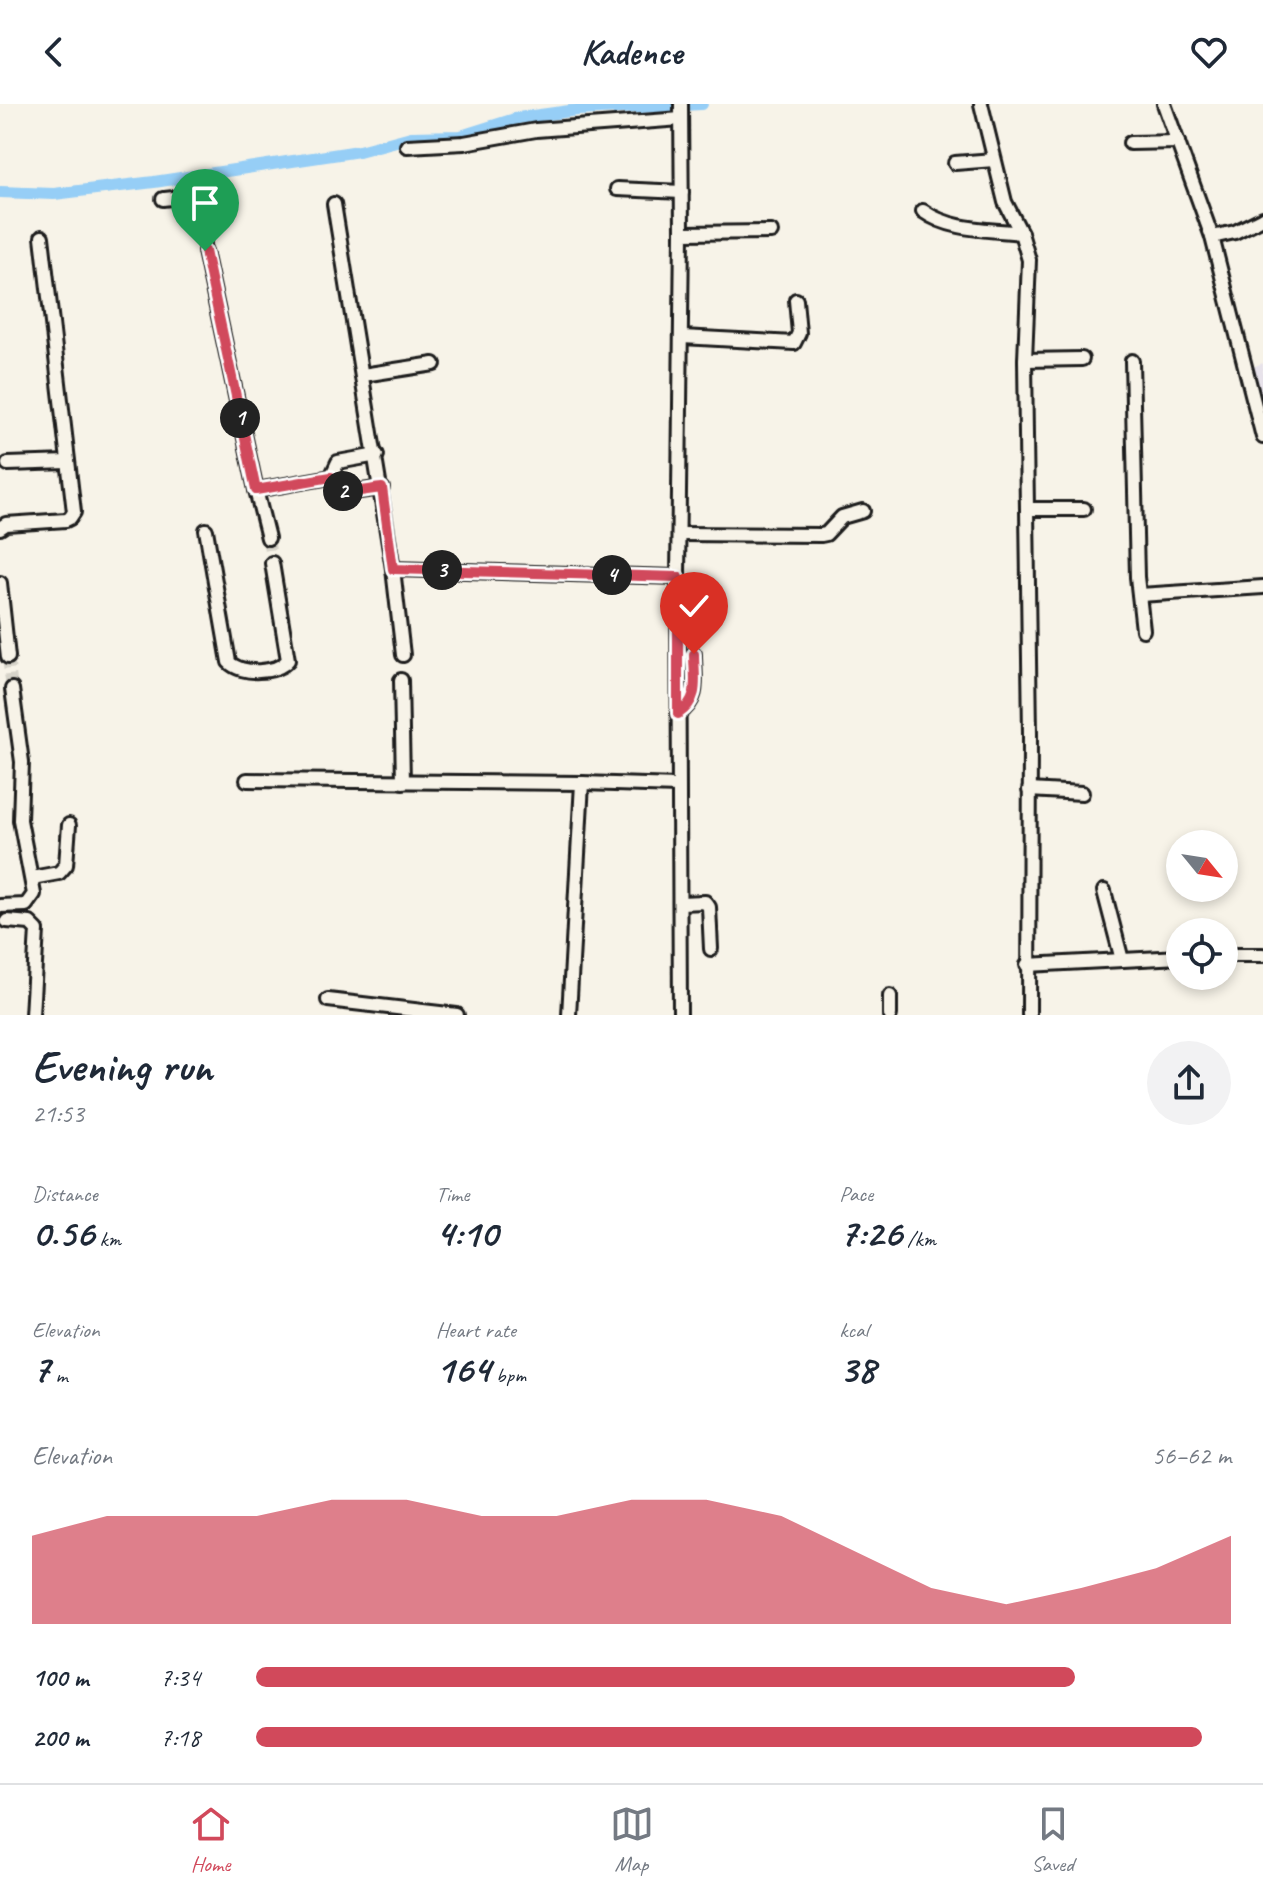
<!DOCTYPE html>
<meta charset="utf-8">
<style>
body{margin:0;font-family:Caveat,sans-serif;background:#f2f2f3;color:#1f2937;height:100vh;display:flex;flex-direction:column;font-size:30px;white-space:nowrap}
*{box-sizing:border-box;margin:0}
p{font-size:26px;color:#747a83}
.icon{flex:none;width:44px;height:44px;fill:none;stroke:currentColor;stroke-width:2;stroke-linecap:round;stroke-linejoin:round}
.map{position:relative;height:911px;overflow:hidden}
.panel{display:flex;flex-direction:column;background:#fff;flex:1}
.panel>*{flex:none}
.needle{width:52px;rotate:120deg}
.buttons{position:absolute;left:1166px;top:726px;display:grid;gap:16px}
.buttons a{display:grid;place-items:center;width:72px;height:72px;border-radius:50%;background:#fff;box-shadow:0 4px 12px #0003;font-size:40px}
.pin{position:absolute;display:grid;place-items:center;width:68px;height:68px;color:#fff;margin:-82px -34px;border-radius:50% 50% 50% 0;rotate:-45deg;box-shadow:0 0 8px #0007}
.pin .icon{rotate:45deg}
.km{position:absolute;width:40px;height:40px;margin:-20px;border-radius:50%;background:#222;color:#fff;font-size:22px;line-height:40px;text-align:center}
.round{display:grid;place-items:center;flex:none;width:84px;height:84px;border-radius:42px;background:#f2f2f3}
.overview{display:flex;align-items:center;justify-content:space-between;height:136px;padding:0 32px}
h1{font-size:44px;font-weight:600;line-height:60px}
.figures{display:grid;grid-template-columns:repeat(3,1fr);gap:12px;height:136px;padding:8px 32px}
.figures div{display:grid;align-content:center}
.figures b{font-size:40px;font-weight:600}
.figures small{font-size:22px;font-weight:400}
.figures p{font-size:22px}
.chart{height:224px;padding:16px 32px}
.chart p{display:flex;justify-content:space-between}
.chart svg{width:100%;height:144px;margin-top:8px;fill:#d1495b;opacity:.7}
ul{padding:0 32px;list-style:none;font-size:26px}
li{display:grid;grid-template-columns:128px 96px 1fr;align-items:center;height:60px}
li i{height:20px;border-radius:10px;background:#d1495b}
header{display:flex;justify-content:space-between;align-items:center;height:104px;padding:0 32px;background:#fff;font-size:36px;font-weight:600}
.menu{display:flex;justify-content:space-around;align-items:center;height:112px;border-top:2px solid #e0e1e3;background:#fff;font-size:22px;color:#747a83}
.menu a{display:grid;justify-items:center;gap:4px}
.menu .current{color:#d1495b}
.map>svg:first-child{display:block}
.built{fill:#e7e2ea}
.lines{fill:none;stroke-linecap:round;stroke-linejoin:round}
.canal{stroke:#96cef6;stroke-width:12}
.minor-tunnel{stroke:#d6d3c9;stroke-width:12;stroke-dasharray:12 6;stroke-linecap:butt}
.minor-casing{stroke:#1c1c1c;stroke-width:18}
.minor{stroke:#f7f3e8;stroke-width:12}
.route-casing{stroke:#fff;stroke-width:16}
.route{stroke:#d1495b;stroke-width:10}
</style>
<header><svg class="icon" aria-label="back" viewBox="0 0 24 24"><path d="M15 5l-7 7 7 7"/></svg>Kadence<svg class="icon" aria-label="heart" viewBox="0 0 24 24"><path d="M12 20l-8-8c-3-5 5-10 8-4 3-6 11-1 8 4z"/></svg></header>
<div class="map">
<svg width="1263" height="911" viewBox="0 0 1263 911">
<rect width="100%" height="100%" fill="#f7f3e8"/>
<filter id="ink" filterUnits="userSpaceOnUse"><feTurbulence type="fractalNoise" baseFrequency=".0125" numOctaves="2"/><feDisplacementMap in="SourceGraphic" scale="16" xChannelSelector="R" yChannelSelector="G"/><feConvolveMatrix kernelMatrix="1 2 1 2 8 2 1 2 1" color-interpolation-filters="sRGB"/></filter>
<g filter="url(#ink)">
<polygon class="built" points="1263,259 1263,309 1250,264"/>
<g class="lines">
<polyline class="canal" points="0,88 54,90 154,78 359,47 411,33 461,32 518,14 577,6 702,0"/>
<g class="minor-tunnel">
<polyline points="268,434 272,459"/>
<polyline points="8,553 12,585"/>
</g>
<g class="minor-casing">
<g id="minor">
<polyline points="981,0 1005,98 1021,129 1029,156 1025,256 1030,630 1029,911"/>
<polyline points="1164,0 1212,133 1263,333"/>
<polyline points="1130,39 1178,38"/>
<polyline points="407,42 464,39 536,26 681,15"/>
<polyline points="955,59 994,56"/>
<polyline points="617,85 682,88"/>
<path d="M 163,95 C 174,94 189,91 196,101 L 204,138"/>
<polyline points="334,100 393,465 678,473"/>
<path d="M 923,107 C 951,127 988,125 1021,129"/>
<polyline points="682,129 771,128"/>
<polyline points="1212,133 1235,128 1263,114"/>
<polyline points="205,147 256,386 331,373"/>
<polyline points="682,233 794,239 799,229 796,196"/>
<polyline points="1025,256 1082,255"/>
<polyline points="1132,257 1137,473 1143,526"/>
<polyline points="363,271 434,260"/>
<polyline points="8,360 68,358"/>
<path d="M 331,373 C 340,395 362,386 382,384"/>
<polyline points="331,373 338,358 377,351"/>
<polyline points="256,386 268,434"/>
<polyline points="1027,405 1084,405"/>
<polyline points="0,424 6,420 66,416 70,414 74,408 42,133"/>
<path d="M 206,426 L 229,558 C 241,571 277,570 288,556 L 272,459"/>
<polyline points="680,430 821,431 826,430 842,413 863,407"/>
<polyline points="393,465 403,551"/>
<polyline points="0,479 8,553"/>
<polyline points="1140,491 1263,483"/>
<polyline points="401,576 403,678"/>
<path d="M 678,610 C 701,595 694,575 694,550"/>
<polyline points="247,676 582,679 678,682"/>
<polyline points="1029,686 1082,689"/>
<polyline points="32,774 59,769 66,761 69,721"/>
<polyline points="1104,787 1122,856"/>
<polyline points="680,799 705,798 709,803 711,845"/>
<polyline points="0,802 26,801 34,790 20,716 22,658 12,585"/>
<polyline points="7,817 30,819 37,826 32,911"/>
<polyline points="1224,851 1263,851"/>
<polyline points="1027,861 1180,853"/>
<polyline points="890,892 890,911"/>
<polyline points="328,896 457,911"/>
<polyline points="569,911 582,679"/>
<polyline points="680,911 678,473 682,129 681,0"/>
</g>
</g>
<use href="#minor" class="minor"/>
</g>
</g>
<g class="lines" filter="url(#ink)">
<g class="route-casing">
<path id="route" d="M 205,147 L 256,386 L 331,373 C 340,395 362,386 382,384 L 393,465 L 678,473 L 678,610 C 701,595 694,575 694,550"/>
</g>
<use href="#route" class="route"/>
</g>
</svg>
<div class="buttons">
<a><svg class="needle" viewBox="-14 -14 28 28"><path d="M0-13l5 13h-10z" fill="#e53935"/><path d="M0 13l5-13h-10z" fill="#747a83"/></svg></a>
<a><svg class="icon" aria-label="locate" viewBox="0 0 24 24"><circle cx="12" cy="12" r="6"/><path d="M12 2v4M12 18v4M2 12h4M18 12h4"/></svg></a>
</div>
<div class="pin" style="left:205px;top:147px;background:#1e9e55"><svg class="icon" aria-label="arrive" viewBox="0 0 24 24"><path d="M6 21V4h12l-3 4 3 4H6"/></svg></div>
<div class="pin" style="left:694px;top:550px;background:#d93025"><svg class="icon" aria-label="check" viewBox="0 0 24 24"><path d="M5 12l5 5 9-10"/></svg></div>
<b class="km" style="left:240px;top:314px">1</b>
<b class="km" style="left:343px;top:387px">2</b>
<b class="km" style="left:442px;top:466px">3</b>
<b class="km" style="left:612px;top:471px">4</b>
</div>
<section class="panel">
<div class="overview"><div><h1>Evening run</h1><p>21:53</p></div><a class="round"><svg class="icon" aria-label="share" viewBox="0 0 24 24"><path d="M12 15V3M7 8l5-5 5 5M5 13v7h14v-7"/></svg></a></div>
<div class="figures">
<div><p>Distance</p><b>0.56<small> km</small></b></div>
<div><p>Time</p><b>4:10</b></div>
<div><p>Pace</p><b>7:26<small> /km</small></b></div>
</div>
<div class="figures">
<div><p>Elevation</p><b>7<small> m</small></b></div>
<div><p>Heart rate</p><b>164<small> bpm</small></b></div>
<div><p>kcal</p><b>38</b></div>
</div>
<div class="chart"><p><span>Elevation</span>56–62 m</p>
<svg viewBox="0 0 160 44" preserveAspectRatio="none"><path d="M0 44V17L10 11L20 11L30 11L40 6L50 6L60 11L70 11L80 6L90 6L100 11L110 22L120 33L130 38L140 33L150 27L160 17V44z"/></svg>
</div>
<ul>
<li><b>100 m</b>7:34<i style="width:84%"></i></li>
<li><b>200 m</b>7:18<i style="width:97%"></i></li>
</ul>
</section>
<nav class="menu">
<a class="current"><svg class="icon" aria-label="home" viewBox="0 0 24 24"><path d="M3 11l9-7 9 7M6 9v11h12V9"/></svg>Home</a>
<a><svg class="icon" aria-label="map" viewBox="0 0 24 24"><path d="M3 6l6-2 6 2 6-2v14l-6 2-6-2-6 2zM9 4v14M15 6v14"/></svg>Map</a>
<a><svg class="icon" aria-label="saved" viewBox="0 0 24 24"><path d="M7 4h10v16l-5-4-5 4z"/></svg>Saved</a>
</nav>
